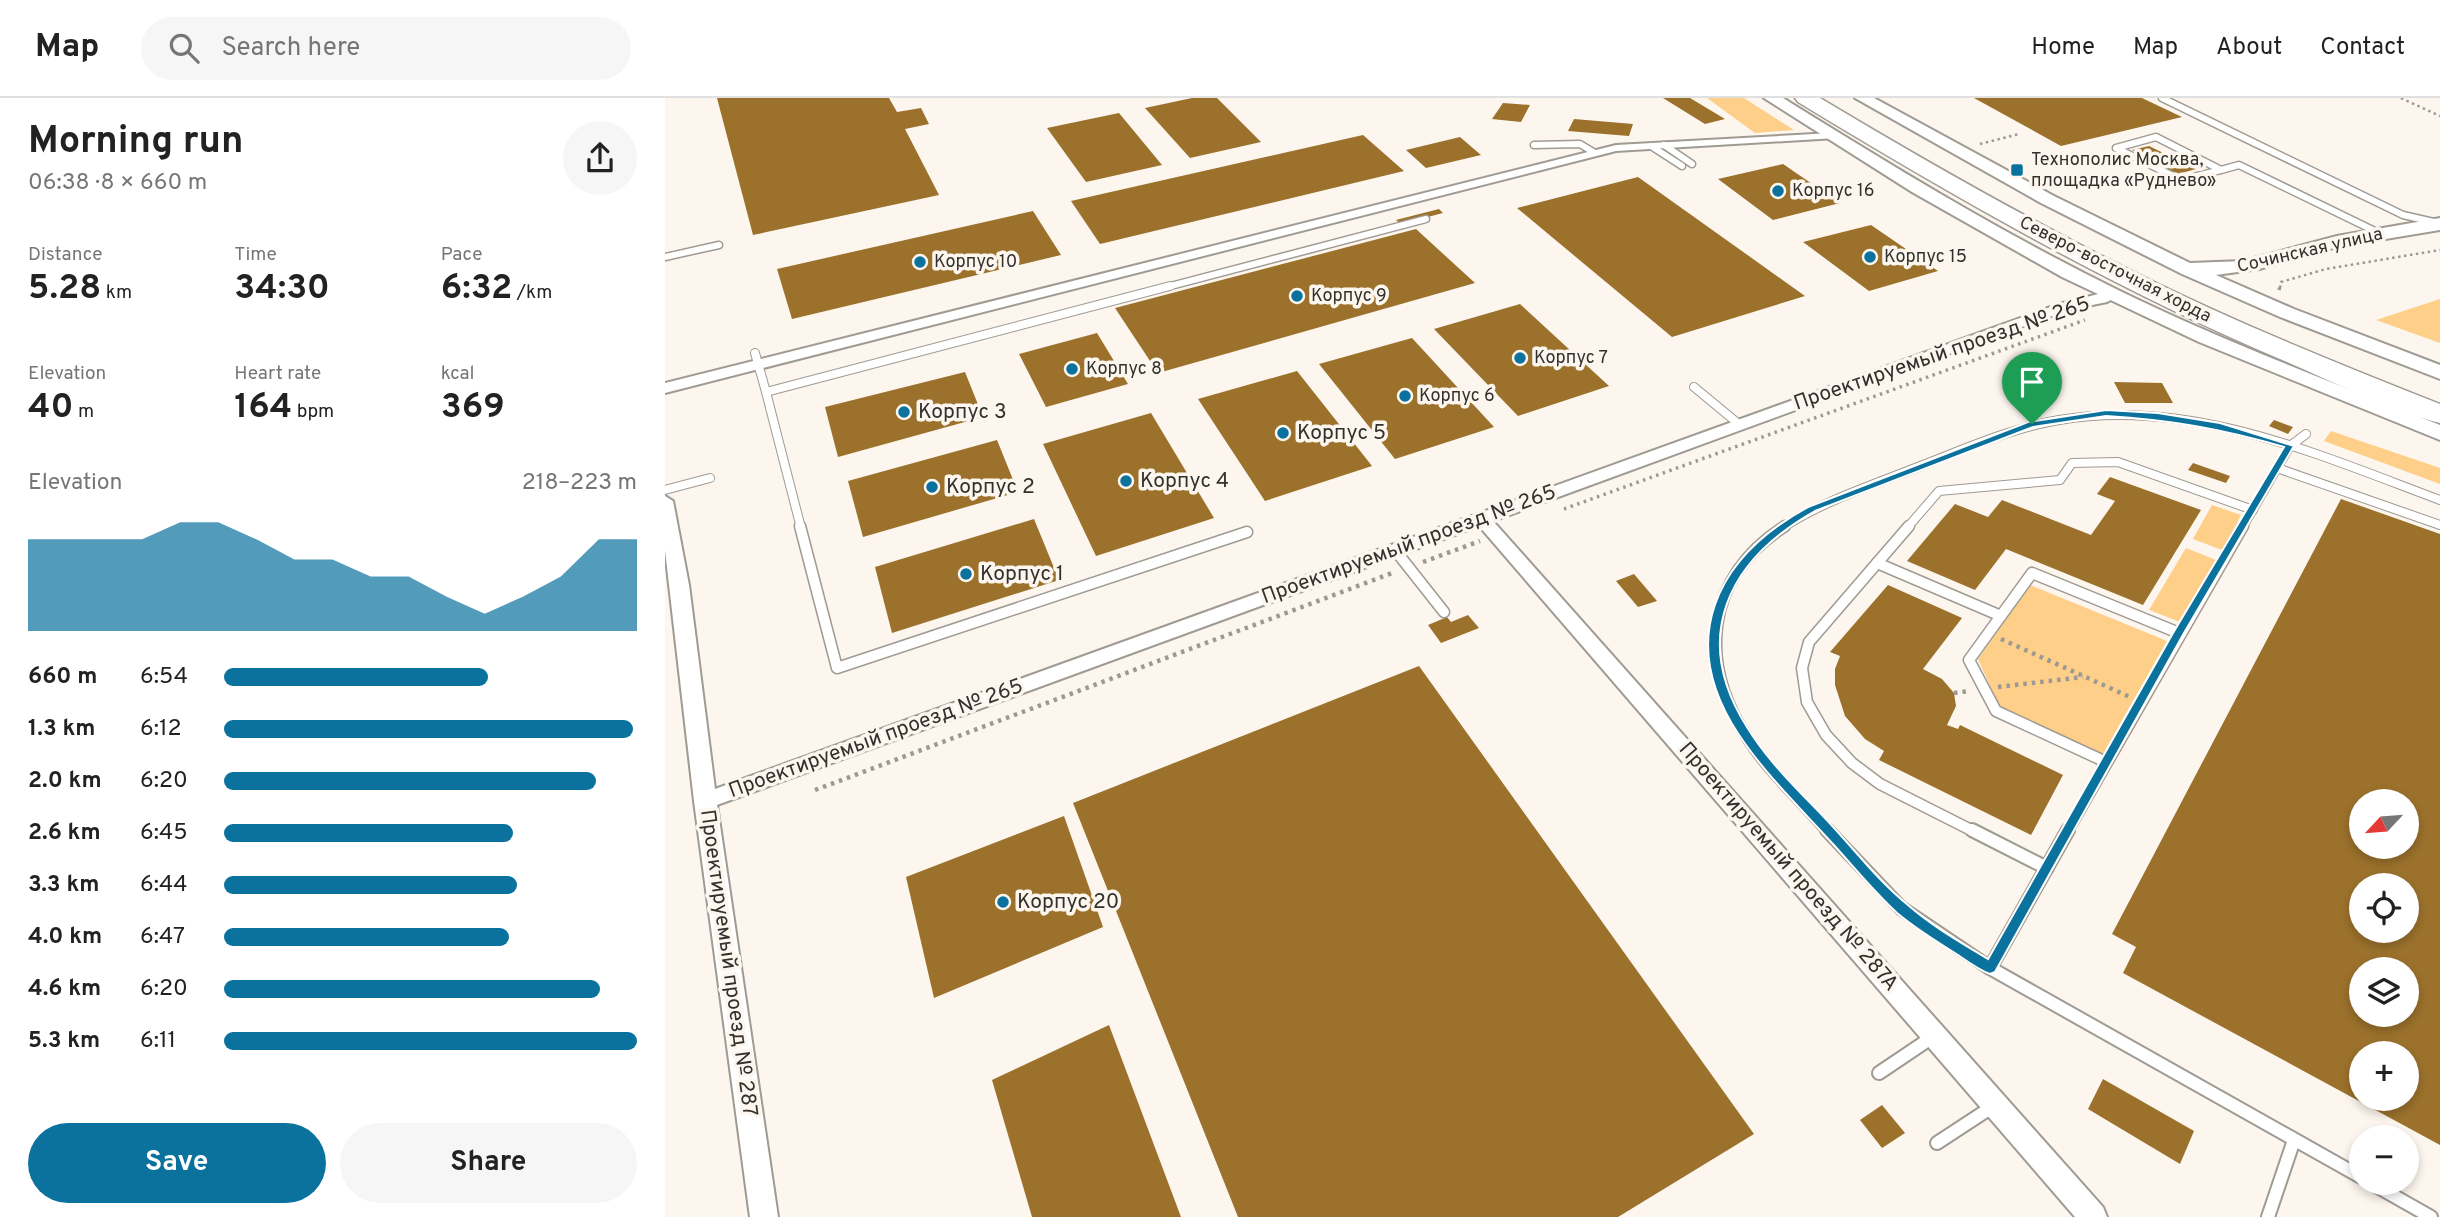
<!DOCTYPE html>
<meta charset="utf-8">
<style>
body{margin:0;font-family:Overpass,sans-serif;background:#f6f6f6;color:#222;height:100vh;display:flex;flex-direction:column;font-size:26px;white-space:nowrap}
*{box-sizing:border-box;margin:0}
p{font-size:23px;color:#767676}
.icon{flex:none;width:38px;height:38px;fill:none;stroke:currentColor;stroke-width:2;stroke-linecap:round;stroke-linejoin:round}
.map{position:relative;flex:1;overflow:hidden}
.drawer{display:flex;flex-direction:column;background:#fff;width:665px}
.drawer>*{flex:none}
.needle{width:46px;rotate:244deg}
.buttons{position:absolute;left:1684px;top:691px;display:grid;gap:14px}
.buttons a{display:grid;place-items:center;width:70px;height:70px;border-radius:50%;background:#fff;box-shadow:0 4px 10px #0003;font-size:35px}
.pin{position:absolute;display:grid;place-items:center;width:60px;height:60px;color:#fff;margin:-72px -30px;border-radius:50% 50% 50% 0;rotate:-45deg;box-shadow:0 0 7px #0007}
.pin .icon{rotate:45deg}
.round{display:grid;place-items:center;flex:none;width:74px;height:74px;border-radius:37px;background:#f6f6f6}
.head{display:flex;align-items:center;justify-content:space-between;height:119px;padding:0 28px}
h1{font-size:38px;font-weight:700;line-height:52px}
.stats{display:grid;grid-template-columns:repeat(3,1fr);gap:10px;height:119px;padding:7px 28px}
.stats div{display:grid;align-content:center}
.stats b{font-size:35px;font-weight:700}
.stats small{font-size:19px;font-weight:400}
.stats p{font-size:19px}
.chart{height:196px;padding:14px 28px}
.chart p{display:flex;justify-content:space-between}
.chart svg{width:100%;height:126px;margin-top:7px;fill:#0b729e;opacity:.7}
.cta{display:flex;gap:14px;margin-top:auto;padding:14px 28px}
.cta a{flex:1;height:80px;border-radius:42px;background:#0b729e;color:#fff;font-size:28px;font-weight:700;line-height:80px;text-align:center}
.cta a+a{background:#f6f6f6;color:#222}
ul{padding:0 28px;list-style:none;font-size:23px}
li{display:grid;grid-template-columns:112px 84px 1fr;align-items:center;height:52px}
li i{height:18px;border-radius:9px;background:#0b729e}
header{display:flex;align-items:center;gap:42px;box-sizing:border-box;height:98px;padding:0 35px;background:#fff;border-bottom:2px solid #e0e0e0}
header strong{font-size:33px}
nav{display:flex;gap:38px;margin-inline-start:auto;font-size:24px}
.search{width:490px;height:63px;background:#f6f6f6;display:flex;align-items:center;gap:18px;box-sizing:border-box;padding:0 24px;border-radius:38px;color:#767676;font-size:26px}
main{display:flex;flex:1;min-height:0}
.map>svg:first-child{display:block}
.green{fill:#fecf89}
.building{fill:#9b712c;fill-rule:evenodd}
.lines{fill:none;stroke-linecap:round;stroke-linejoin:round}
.lane-far3-casing{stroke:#9f9a92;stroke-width:9}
.lane-far2-casing{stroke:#9f9a92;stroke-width:10}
.lane-far1-casing{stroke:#9f9a92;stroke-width:13}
.lane-casing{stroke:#9f9a92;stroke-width:16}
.street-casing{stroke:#9f9a92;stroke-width:4}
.secondary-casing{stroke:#9f9a92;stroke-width:4}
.highway-casing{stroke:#9f9a92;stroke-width:3}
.path-far2{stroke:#9c9893;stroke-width:2.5;stroke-dasharray:2.5 3.5;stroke-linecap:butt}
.path-far1{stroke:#9c9893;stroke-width:3.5;stroke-dasharray:2.5 4.5;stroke-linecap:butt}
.path{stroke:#9c9893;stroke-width:4.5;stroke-dasharray:3.5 5;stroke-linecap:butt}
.lane-far3{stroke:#fff;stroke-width:6}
.lane-far2{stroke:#fff;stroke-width:8}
.lane-far1{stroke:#fff;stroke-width:10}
.lane{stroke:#fff;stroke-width:12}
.street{fill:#fff;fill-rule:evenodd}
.secondary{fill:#fff;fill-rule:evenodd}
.highway{fill:#fff;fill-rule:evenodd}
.route{fill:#0b729e;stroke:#fff;stroke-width:2;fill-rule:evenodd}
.poi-dot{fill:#0b729e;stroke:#fcf6ee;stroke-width:2.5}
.labels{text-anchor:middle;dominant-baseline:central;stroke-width:7;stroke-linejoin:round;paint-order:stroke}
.far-poi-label{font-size:18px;fill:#33312e;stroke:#fcf6ee;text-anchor:start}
.far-street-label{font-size:18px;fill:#33312e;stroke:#fcf6ee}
.street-label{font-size:21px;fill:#33312e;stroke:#fcf6ee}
.poi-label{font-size:21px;fill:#33312e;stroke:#fcf6ee;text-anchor:start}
</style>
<header>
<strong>Map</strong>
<div class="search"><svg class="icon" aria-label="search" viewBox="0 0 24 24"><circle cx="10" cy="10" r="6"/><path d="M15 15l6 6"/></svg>Search here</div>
<nav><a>Home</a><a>Map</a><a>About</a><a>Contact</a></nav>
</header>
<main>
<section class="drawer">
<div class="head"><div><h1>Morning run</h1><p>06:38 · 8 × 660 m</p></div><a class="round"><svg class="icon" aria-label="share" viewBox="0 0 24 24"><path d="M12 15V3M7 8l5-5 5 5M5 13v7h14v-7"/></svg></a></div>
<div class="stats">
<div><p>Distance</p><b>5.28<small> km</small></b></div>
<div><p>Time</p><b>34:30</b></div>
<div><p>Pace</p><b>6:32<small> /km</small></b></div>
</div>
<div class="stats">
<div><p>Elevation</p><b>40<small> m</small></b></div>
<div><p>Heart rate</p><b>164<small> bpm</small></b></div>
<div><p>kcal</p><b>369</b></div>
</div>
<div class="chart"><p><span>Elevation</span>218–223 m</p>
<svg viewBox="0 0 160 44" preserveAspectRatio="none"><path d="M0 44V12L10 12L20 12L30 12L40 6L50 6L60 12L70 19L80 19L90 25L100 25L110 32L120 38L130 32L140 25L150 12L160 12V44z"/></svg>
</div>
<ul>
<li><b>660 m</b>6:54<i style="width:64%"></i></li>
<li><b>1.3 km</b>6:12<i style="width:99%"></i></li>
<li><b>2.0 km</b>6:20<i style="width:90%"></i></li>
<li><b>2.6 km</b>6:45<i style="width:70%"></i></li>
<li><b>3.3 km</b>6:44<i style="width:71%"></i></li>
<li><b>4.0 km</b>6:47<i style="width:69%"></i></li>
<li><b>4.6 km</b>6:20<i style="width:91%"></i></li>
<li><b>5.3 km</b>6:11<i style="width:100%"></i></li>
</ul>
<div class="cta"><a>Save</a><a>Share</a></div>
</section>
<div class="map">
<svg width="1775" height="1119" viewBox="0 0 1775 1119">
<rect width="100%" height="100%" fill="#fcf6ee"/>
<g class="green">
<polygon points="1042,0 1079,0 1129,32 1090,35"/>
<polygon points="1775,201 1775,245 1711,222"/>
<polygon points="1666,333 1775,370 1775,386 1659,343"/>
<polygon points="1547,407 1576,417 1557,452 1528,441"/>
<polygon points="1521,450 1551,462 1515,524 1484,512"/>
<polygon points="1365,487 1502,543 1437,658 1335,610 1313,561"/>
</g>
<g class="building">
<polygon points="52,0 224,0 232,14 256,10 264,26 240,31 274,97 88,137"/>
<polygon points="527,0 552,0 596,44 525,60 480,10"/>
<polygon points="998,0 1025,0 1060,21 1040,26"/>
<polygon points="1309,0 1477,0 1517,19 1396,48"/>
<polygon points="838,5 865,7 856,24 827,21"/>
<polygon points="454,15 497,67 421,84 382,30"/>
<polygon points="909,21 968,26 964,38 903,33"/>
<polygon points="698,37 739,73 435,146 406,103"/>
<polygon points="795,39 816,57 761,70 741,52"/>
<polygon points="1484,48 1531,71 1513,76 1467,52"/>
<polygon points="1118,66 1175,105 1108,122 1053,81"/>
<polygon points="973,79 1140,198 1007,239 852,110"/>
<polygon points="774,111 778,115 736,126 731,122"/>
<polygon points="368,113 396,157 127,221 112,171"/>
<polygon points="1206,127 1273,173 1204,193 1138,144"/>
<polygon points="751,131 810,185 493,275 450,210"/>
<polygon points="855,206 944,288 853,318 769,231"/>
<polygon points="432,235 463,286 381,309 354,256"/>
<polygon points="747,240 829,329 730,361 654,266"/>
<polygon points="632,273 707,368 600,403 533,301"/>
<polygon points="300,274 318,319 173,359 160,309"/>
<polygon points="1449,284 1497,285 1508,305 1460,305"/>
<polygon points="486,315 549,420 431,458 378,346"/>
<polygon points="1609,322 1628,329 1623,336 1604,328"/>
<polygon points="332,342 353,394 198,439 183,383"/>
<polygon points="1528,365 1565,378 1561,385 1523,372"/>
<polygon points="1445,379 1536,412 1478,507 1341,451 1310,492 1242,463 1290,406 1323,419 1337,402 1426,437 1450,403 1432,396"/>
<path d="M 1676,401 L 1775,436 L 1775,1047 L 1458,875 L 1471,849 L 1447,836 ZM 1696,704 L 1741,704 L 1741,749 L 1696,749 ZM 1696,788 L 1741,788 L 1741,833 L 1696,833 ZM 1696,872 L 1741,872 L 1741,917 L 1696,917 ZM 1696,956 L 1741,956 L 1741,1001 L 1696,1001 Z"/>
<polygon points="369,421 394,482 227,535 210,469"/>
<polygon points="969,476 992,503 973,509 951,483"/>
<polygon points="1223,487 1297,520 1258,571 1277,581 1289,595 1291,608 1282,627 1293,631 1295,627 1398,677 1366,737 1214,662 1219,653 1200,641 1180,618 1170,587 1170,571 1175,558 1165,554"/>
<polygon points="803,517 814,530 776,545 763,527 782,519 786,524"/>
<polygon points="754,568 1089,1036 953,1119 573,1119 408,705"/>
<polygon points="399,718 438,829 269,900 241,779"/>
<polygon points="444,927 516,1119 367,1119 327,982"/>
<polygon points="1438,981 1529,1033 1515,1066 1423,1011"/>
<polygon points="1217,1007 1240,1035 1217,1050 1195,1022"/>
</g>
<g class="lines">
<g class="lane-far3-casing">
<g id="lane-far3">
<polyline points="1497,0 1738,117 1773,125"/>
<polygon points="1491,39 1556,72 1516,82 1451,50"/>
<polyline points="869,47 915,46 930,55"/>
<polyline points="999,47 1027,66"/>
<polyline points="986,48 1017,68"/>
<polyline points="1556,72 1574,67 1716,136"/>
<polyline points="0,159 54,147"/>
<polyline points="498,190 761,121"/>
</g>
</g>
<g class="lane-far2-casing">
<g id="lane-far2">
<polyline points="90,255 101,294"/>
<polyline points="1029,289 1075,327"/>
<polyline points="1612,370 1775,427"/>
<polyline points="0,392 45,380"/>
<polyline points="136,430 101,294 505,188"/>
<path d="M 1117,430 C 1160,402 1210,386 1258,367 C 1302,350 1347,330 1394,322 C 1526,299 1654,357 1775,402"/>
<polyline points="1242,430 1274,393 1395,382 1407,365 1453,364 1588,412"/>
<polyline points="1577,430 1625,348 1641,336"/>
</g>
</g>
<g class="lane-far1-casing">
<g id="lane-far1">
<polyline points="135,428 172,570 582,434"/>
<path d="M 1120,428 C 1039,480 1033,565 1083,641 C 1105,675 1137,703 1163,734"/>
<polyline points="1244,428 1144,544 1137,570 1142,604 1161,637 1187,665 1215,686 1310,734"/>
<polyline points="730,452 779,514"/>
<polyline points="1212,465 1336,518"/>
<polyline points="1441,664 1331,613 1304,562 1367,475 1514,535"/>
<polyline points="1402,734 1578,428"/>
</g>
</g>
<g class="lane-casing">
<g id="lane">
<polyline points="1162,732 1236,810 1325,870 1696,1079"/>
<polyline points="1307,732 1382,770"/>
<polyline points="1325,870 1403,732"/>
<polyline points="1214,975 1269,938"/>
<polyline points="1272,1045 1330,1007"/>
<polyline points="1706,1085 1766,1119"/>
<polyline points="1603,1119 1629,1042"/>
</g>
</g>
<g class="street-casing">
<g id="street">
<polygon points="1167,35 1173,38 1171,40 951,53 0,295 0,285 951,47"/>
<polygon points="1449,192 1456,196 1442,204 1403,212 828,423 1438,1109 1442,1119 1410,1119 814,428 52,707 113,1119 85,1119 29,703 0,452 0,398 8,403 24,487 50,691 1394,206"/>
</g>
</g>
<g class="secondary-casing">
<g id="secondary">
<path d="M 1099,0 L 1118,0 C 1227,68 1337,135 1453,192 C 1557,243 1667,284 1775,327 L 1775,342 L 1534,244 L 1397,179 L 1247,94 Z"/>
<polygon points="1190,0 1209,0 1389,98 1525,165 1578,163 1672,138 1775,120 1775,132 1672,149 1594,171 1551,177 1629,211 1775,267 1775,281 1615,219 1517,176 1376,105"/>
</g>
</g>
<g class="highway-casing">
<path id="highway" d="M 1130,0 L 1155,0 C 1257,61 1360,120 1467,173 C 1567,223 1671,265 1775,306 L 1775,325 C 1724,312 1670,285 1622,264 C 1451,192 1291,100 1133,4 Z"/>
</g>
<g class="path-far2">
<polyline points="1736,0 1775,18"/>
<polyline points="1315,46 1354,36"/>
<polyline points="1615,190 1616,184 1661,171 1775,152"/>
</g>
<g class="path-far1">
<polyline points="1614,192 1615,188"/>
<polyline points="899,411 1420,222"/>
</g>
<g class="path">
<polyline points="758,464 815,443"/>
<polyline points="1336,541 1465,599"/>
<polyline points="1333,589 1418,579"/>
<polyline points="1289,595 1304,593"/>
<polyline points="150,692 730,474"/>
</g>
<use href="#lane-far3" class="lane-far3"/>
<use href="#lane-far2" class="lane-far2"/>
<use href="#lane-far1" class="lane-far1"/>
<use href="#lane" class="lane"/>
<use href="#street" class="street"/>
<use href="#secondary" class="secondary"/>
<use href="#highway" class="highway"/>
</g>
<path class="route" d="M 1441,312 L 1493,315 L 1555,325 L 1629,348 L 1519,535 L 1330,874 L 1325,876 C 1314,872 1303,864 1293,857 C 1272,844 1251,831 1232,815 C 1209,794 1188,768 1167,745 C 1135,710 1100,676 1074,637 C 1011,542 1050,460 1143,409 L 1363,324 ZM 1441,318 C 1506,322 1557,331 1619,349 L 1508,535 L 1323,861 C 1295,844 1267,828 1243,807 C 1212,782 1186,747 1158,718 C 1131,690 1102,662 1082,629 C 1025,539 1063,462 1150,413 L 1368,329 Z"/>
<g class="poi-dot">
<rect x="1345" y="65" width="14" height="14" rx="3.5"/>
<circle cx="1113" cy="93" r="7"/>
<circle cx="1205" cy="159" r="7"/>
<circle cx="255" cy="164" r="7"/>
<circle cx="632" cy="198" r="7"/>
<circle cx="855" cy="260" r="7"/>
<circle cx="407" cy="271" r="7"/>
<circle cx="740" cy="298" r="7"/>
<circle cx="239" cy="314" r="7"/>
<circle cx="618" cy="335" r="7"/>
<circle cx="461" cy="383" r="7"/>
<circle cx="267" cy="389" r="7"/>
<circle cx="301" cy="476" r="7"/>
<circle cx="338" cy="804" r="7"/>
</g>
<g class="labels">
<g class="far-poi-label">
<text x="1366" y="62">Технополис Москва,<tspan x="1366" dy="21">площадка «Руднево»</tspan></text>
<text x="1127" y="93">Корпус 16</text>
<text x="1219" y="159">Корпус 15</text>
<text x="269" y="164">Корпус 10</text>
<text x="646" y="198">Корпус 9</text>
<text x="869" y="260">Корпус 7</text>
<text x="421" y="271">Корпус 8</text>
<text x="754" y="298">Корпус 6</text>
</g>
<g class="far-street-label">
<text transform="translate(1645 153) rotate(-13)">Сочинская улица</text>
<text transform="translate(1450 172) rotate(27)">Северо-восточная хорда</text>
</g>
<g class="street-label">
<text transform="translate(1277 256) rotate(-19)">Проектируемый проезд № 265</text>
<text transform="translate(744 447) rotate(-20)">Проектируемый проезд № 265</text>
<text transform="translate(211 641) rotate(-20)">Проектируемый проезд № 265</text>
<text transform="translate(1123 769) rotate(49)">Проектируемый проезд № 287А</text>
<text transform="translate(63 865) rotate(82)">Проектируемый проезд № 287</text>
</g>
<g class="poi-label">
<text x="253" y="314">Корпус 3</text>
<text x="632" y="335">Корпус 5</text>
<text x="475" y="383">Корпус 4</text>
<text x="281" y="389">Корпус 2</text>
<text x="315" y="476">Корпус 1</text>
<text x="352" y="804">Корпус 20</text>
</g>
</g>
</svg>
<div class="buttons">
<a><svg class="needle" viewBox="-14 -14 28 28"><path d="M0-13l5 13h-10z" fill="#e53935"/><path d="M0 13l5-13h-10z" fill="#767676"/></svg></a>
<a><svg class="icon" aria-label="locate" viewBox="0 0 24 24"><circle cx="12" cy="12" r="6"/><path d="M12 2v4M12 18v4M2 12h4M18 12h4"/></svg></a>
<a><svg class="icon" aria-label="layers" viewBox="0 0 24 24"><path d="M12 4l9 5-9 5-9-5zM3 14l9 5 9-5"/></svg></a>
<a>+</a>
<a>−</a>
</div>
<div class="pin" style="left:1367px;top:326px;background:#1e9e55"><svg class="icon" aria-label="arrive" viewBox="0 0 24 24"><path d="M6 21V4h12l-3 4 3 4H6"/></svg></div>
</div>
</main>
